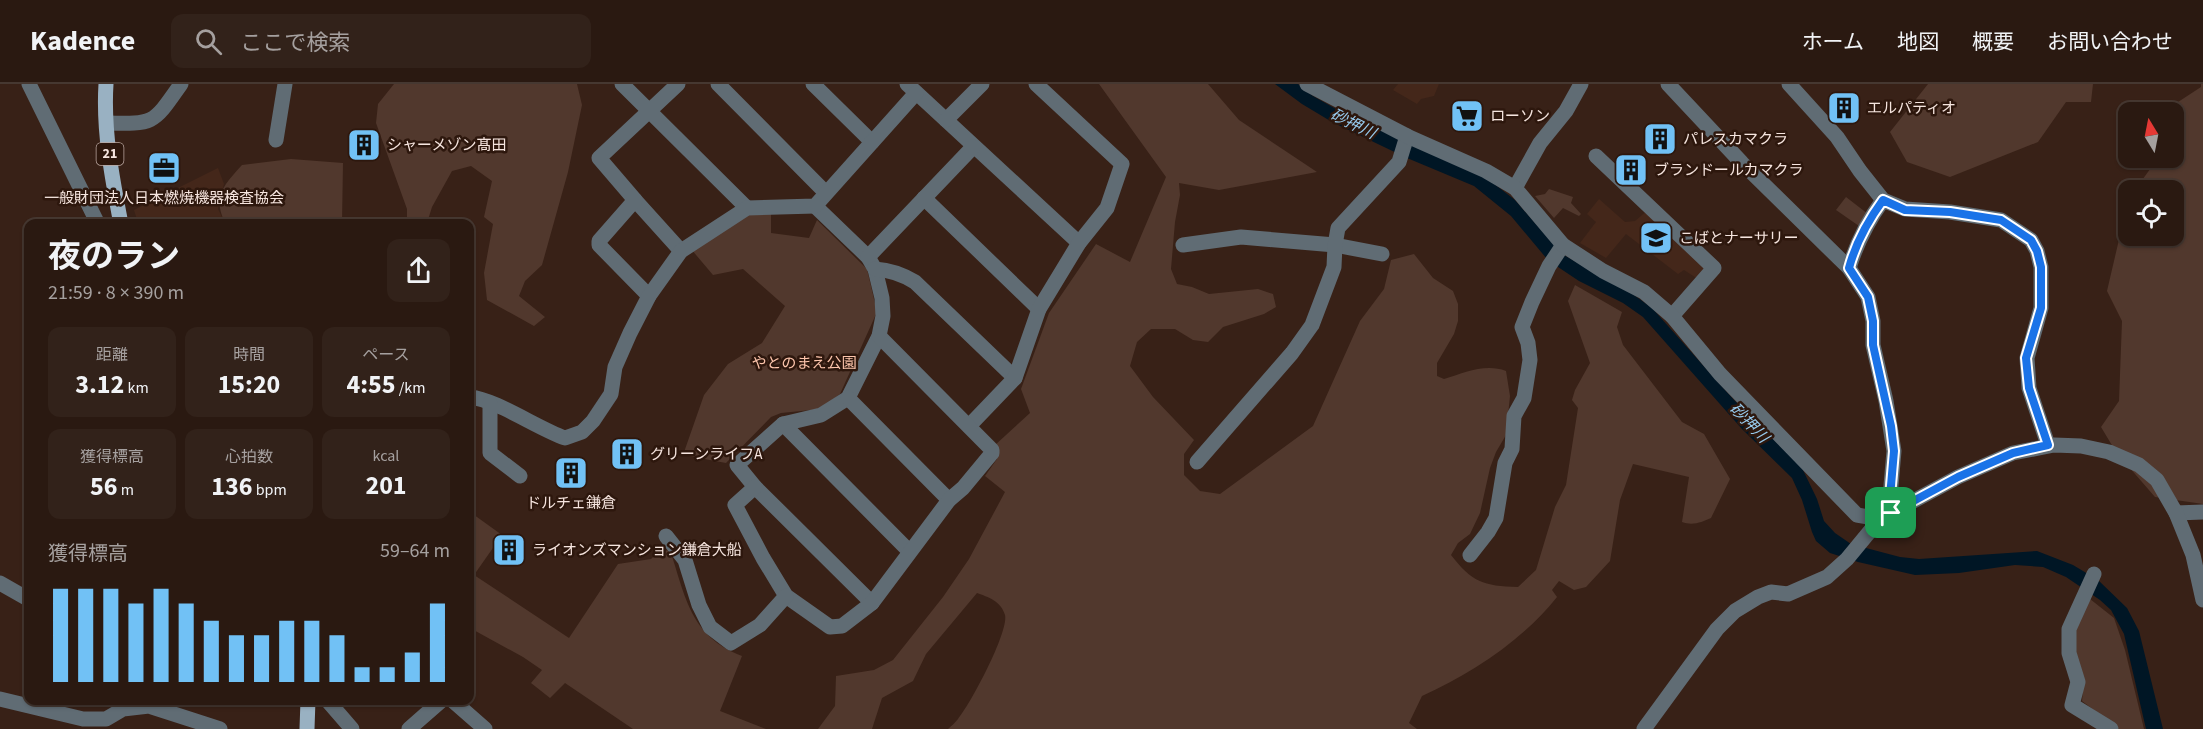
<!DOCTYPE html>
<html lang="ja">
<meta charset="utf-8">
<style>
body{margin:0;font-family:"Source Sans 3","Noto Sans JP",sans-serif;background:#32221a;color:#f1f3f6;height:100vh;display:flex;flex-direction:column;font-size:22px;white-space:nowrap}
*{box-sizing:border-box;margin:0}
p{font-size:20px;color:#a5a09f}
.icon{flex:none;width:33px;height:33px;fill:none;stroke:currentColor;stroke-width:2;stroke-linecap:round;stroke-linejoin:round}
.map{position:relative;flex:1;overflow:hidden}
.panel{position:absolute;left:24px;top:135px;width:450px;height:486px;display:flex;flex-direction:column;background:#2a1911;border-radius:12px;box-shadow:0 2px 4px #0004,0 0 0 2px #463831}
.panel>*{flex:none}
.needle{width:39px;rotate:350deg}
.fabs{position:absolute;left:2118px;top:18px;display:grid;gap:12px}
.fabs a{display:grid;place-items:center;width:66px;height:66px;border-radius:12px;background:#2a1911;box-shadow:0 2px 4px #0004,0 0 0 2px #463831;font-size:30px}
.pin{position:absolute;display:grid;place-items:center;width:51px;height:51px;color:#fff;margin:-26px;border-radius:12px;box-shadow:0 3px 9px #0006}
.round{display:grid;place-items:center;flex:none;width:63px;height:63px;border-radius:12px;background:#32221a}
.summary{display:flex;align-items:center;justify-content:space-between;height:102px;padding:0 24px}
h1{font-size:33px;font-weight:700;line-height:45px}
.stats{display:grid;grid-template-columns:repeat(3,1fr);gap:9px;height:102px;padding:6px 24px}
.stats div{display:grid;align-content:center;border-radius:12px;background:#32221a;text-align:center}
.stats b{font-size:26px;font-weight:700}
.stats small{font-size:16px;font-weight:400}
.stats p{font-size:16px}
.chart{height:168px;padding:12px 24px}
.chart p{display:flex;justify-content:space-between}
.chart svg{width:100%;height:108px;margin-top:6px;stroke:#71c1f5;stroke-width:6}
header{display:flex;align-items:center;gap:36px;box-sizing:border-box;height:84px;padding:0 30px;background:#2a1911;border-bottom:2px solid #463831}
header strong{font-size:28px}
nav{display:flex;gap:33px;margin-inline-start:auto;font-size:21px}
.search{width:420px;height:54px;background:#32221a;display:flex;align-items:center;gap:15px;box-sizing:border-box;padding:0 21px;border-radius:12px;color:#a5a09f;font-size:22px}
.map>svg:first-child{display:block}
.built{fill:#44271a}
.green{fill:#51382d}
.water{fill:#001625}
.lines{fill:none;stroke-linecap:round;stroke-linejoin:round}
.minor{stroke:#606c74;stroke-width:15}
.tertiary{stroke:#606c74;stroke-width:15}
.primary{stroke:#99b1c2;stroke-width:15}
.route-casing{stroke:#fff;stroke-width:12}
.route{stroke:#1a73e8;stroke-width:8}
.labels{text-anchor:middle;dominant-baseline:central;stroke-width:5;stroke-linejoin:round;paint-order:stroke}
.shield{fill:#2d170d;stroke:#baa7a0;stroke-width:1.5}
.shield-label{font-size:14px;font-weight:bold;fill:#f6e5df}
.poi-label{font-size:15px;fill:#f6e5df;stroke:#2d170d;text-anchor:start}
.park-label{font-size:15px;fill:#fdc5ac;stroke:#2d170d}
.water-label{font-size:16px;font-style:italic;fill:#96caed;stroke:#2d170d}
</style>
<header>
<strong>Kadence</strong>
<div class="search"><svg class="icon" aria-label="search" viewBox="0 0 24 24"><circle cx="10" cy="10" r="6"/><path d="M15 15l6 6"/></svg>ここで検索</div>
<nav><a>ホーム</a><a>地図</a><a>概要</a><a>お問い合わせ</a></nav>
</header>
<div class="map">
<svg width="2203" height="645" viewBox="0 0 2203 645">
<rect width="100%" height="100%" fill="#382117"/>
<g class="built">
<polygon points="1398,0 1439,0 1434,12 1421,15 1417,20 1393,6"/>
<polygon points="218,84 224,100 218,125 225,139 138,139 134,126"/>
<polygon points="1599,115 1625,138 1635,137 1648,126 1710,182 1698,195 1684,186 1678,190 1626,150 1606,174 1580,159 1596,138 1587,130"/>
</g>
<g class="green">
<polygon points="394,0 577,0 582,21 568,88 542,181 525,197 519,212 545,233 534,242 487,216 484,189 493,140 484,133 492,97 471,82 452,87 432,123 427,139 407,139 407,125 376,39 378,20"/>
<path d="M 1099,0 L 1208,0 L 1239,36 L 1317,88 L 1219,106 L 1179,99 L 1180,111 L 1175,138 L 1171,185 L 1177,200 L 1192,203 L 1209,210 L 1258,205 L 1273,210 L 1276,223 L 1264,230 L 1223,243 L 1208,258 L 1193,256 L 1175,245 L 1151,245 L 1137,258 L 1130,282 L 1153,313 L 1194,356 L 1184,370 L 1184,391 L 1200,407 L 1220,410 L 1313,342 L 1360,237 L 1384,205 L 1391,176 L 1414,170 L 1433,194 L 1453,207 L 1458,220 L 1458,237 L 1454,250 L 1437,279 L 1437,292 L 1444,295 C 1464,289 1485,279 1506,287 L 1510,312 L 1506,351 L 1496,368 L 1490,384 L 1480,429 L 1470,450 L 1458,459 L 1451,471 C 1472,498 1483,502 1518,503 L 1536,486 L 1555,423 L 1566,401 L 1578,324 L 1572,316 L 1575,306 L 1590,279 L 1568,217 L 1575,201 L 1622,228 L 1617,243 L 1623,261 L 1682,338 L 1704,350 L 1730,395 L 1711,434 C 1702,438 1693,442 1682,438 L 1689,393 L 1633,380 L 1620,416 L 1610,477 L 1586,503 L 1574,506 L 1559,497 L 1552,506 L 1557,513 C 1522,557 1472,589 1422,612 L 1409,639 L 1417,645 L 948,645 C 951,642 955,639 958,635 C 970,621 1009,548 1005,531 C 1001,517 988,513 977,509 L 926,570 L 913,597 L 882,614 L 872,645 L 818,645 L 835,622 L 836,592 L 874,586 L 893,576 L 943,513 L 969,475 L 1005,408 L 985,392 L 997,375 L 994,362 L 1030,329 L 1021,305 L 1049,229 L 1096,160 L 1130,178 L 1166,93 Z"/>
<polygon points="1928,0 2093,0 2091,18 2066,18 2038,58 1950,93 1907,78 1890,48"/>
<polygon points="2201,0 2203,0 2203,420 2155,413 2116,368 2101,343 2119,317 2122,237 2107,207 2128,117 2128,152 2174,152 2174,106 2135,106 2158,74 2174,74 2172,28 2175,20 2201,3"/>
<path d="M 291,75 L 343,79 L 342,139 L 225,139 C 212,112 224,101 242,81 Z"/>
<polygon points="1549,105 1573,113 1571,119 1581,130 1579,132 1563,124 1554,134 1535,112 1545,110"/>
<polygon points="1846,113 1868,130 1859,142 1836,126"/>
<polygon points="771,129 771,149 809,154 817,136 867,185 877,228 840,310 821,325 781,329 771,333 726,379 683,371 704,311 728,280 762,259 785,222 743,185 713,191 691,165 748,130"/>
<path d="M 470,428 L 502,451 L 474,491 L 569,554 L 618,480 L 651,475 L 658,468 L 670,466 C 686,514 690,552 742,572 L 720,627 L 766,645 L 633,645 L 565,599 L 550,614 L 531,599 L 542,586 L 523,573 L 470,544 Z"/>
<polygon points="2090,515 2114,534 2125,566 2144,645 2119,645 2082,617 2084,596 2075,578 2074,547"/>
</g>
<polygon class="water" points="1275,0 1298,0 1313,12 1343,29 1476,89 1493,99 1515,116 1562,170 1627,206 1652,224 1734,316 1802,384 1817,415 1824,437 1835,449 1851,460 1900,473 1919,475 2037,467 2073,481 2098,496 2127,524 2139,547 2163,645 2146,645 2124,550 2111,526 2100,516 2066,493 2043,483 2015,481 1959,489 1915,491 1858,478 1830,469 1816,457 1812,448 1802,416 1792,394 1742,345 1643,233 1623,219 1579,197 1555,181 1547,175 1511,132 1474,102 1407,74 1332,38 1302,20"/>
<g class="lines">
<g class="minor">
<polyline points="29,0 98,140"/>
<polyline points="622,0 747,124"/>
<polyline points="718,0 826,109"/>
<polyline points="813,0 872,58"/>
<polyline points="907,0 1079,159"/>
<polyline points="1668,0 1742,79 1849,184 1868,213 1873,237 1873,261 1886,317 1894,367 1890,413 1891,429"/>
<polyline points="1789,0 1837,53 1860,87 1883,116 1905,125 1950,128 2001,136 2031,156 2037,167 2041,183 2041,224 2027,274 2029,304 2048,361"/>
<polyline points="946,36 982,0"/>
<path d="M 107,39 C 155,40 153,40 181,0"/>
<polyline points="276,56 285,0"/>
<polyline points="1596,72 1714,184 1672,232"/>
<polyline points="1515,104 1540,59 1566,27 1581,0"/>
<polyline points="924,114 1039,225"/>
<polyline points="635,116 681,167"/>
<polyline points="815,122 868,173 875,185 882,214 883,232 879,252 848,314 821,331 783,340 737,381 755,403 872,519"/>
<polyline points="1183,161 1241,153 1335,161 1382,170"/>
<polyline points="868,173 973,63"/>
<path d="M 1849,184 C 1857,158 1867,138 1883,116"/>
<path d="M 875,185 C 890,186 902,190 915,198 L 1015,294"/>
<polyline points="649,212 599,161 599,157 635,116 599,74 678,0"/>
<path d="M 470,313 C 497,316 537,344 565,354 L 582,348 L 593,337 L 611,310 L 615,283 L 630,249 L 649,212 L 681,167 L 747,124 L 815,122 L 916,9"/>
<polyline points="848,314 949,416"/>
<polyline points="490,319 490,369 520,392"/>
<polyline points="783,340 909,467"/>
<polyline points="969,342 1015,294 1039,225 1079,159 1107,124 1122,80 1036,0"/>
<polyline points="1197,378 1292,269 1312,241 1334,183 1335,161 1338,144 1399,78 1407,52"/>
<polyline points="755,403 735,421 763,474 786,512 830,543 842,542 872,519 949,416 963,404 992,369 992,366 879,252"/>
<polyline points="2176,429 2203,428"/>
<polyline points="666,452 685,476 699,521 710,543 731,559 760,541 786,512"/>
<polyline points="1470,471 1488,448 1496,434 1505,379 1512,365 1514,332 1524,314 1530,276 1528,259 1522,243 1532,218 1549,182 1563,161"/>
<polyline points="2094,490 2069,545 2069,569 2078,598 2072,621 2111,645"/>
<polyline points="0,615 83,635 106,635 123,625 149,622 220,645"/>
<polyline points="327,616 352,645"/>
<polyline points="452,616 485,645"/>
<polyline points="409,645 442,616"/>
<polyline points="1644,645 1717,545 1735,527 1758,513 1771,508 1788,510 1827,493 1847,475 1880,435"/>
</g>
<g class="tertiary">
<polyline points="1307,0 1407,52 1486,87 1515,104 1563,161 1603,187 1644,208 1672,232 1720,290 1857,431 1880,435 1958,393 2013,369 2054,361 2081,362 2109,368 2139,381 2157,396 2176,429 2193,471 2203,516"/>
<polyline points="0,499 28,515"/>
</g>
<g class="primary">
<path d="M 106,0 C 103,46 112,94 121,140"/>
<polyline points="307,645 308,616"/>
</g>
</g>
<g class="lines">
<g class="route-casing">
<path id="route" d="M 1883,116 L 1905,126 L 1950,128 L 2001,136 L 2031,156 L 2037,167 L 2041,183 L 2041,224 L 2026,274 L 2029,304 L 2048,361 L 2013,369 L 1958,393 L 1891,429 L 1890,413 L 1894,367 L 1891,342 L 1873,261 L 1873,237 L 1868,213 L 1849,184 C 1856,158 1867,138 1883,116 Z"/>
</g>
<use href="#route" class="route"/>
</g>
<defs>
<g id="building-square" transform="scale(1.725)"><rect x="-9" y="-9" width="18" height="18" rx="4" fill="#71c1f5" stroke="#2d170d"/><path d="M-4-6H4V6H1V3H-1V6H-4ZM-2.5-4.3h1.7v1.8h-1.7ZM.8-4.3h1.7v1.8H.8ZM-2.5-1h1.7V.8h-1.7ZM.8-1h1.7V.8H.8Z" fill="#111"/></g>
<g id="supermarket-square" transform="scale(1.725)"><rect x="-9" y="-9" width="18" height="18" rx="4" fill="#71c1f5" stroke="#2d170d"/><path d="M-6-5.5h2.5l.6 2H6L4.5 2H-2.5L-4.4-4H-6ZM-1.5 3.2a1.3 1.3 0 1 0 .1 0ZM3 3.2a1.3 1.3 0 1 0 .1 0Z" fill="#111"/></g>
<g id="office-square" transform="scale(1.725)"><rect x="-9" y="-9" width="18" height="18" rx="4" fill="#71c1f5" stroke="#2d170d"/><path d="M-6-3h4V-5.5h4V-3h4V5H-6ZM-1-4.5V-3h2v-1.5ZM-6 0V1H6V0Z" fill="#111"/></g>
<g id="school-square" transform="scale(1.725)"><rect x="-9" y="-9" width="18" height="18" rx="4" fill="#71c1f5" stroke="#2d170d"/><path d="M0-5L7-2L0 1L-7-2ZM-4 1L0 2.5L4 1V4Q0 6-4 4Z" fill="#111"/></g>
</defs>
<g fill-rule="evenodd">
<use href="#building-square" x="1844" y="24"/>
<use href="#supermarket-square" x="1467" y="32"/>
<use href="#building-square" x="1660" y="55"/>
<use href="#building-square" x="364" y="61"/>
<use href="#office-square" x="164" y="84"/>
<use href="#building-square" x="1631" y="86"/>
<use href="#school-square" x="1656" y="154"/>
<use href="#building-square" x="627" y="370"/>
<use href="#building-square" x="571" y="389"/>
<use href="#building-square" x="509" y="466"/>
</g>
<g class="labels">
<rect class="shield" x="96.5" y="59" width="27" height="22" rx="4.5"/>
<g class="shield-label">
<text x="110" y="70">21</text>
</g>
<g class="poi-label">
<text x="1867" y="24">エルパティオ</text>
<text x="1490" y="32">ローソン</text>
<text x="1683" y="55">パレスカマクラ</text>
<text x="387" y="61">シャーメゾン髙田</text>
<text x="1654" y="86">ブランドールカマクラ</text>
<text x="164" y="114" text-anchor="middle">一般財団法人日本燃焼機器検査協会</text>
<text x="1679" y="154">こばとナーサリー</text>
<text x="650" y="370">グリーンライフA</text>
<text x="571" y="419" text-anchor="middle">ドルチェ鎌倉</text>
<text x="532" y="466">ライオンズマンション鎌倉大船</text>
</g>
<g class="park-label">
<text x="804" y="279">やとのまえ公園</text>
</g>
<g class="water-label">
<text transform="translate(1353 40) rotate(26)">砂押川</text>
<text transform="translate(1749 339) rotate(46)">砂押川</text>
</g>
</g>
</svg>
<div class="fabs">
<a><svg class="needle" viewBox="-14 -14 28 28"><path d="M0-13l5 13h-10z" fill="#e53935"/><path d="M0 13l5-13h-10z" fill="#a5a09f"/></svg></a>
<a><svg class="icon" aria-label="locate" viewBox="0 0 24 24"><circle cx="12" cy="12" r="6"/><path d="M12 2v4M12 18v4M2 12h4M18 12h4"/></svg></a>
</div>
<div class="pin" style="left:1891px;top:429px;background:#1e9e55"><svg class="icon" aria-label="arrive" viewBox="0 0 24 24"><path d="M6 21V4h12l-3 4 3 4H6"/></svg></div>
<section class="panel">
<div class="summary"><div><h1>夜のラン</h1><p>21:59 · 8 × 390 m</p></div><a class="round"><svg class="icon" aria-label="share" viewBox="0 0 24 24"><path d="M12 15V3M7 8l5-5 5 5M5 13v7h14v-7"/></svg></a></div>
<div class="stats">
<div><p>距離</p><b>3.12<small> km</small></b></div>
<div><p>時間</p><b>15:20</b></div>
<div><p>ペース</p><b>4:55<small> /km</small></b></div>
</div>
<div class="stats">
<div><p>獲得標高</p><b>56<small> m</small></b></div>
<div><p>心拍数</p><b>136<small> bpm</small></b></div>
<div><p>kcal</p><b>201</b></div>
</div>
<div class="chart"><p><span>獲得標高</span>59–64 m</p>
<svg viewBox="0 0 160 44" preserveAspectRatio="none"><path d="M5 44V6M15 44V6M25 44V6M35 44V12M45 44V6M55 44V12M65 44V19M75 44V25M85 44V25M95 44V19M105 44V19M115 44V25M125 44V38M135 44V38M145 44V32M155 44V12"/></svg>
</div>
</section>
</div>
